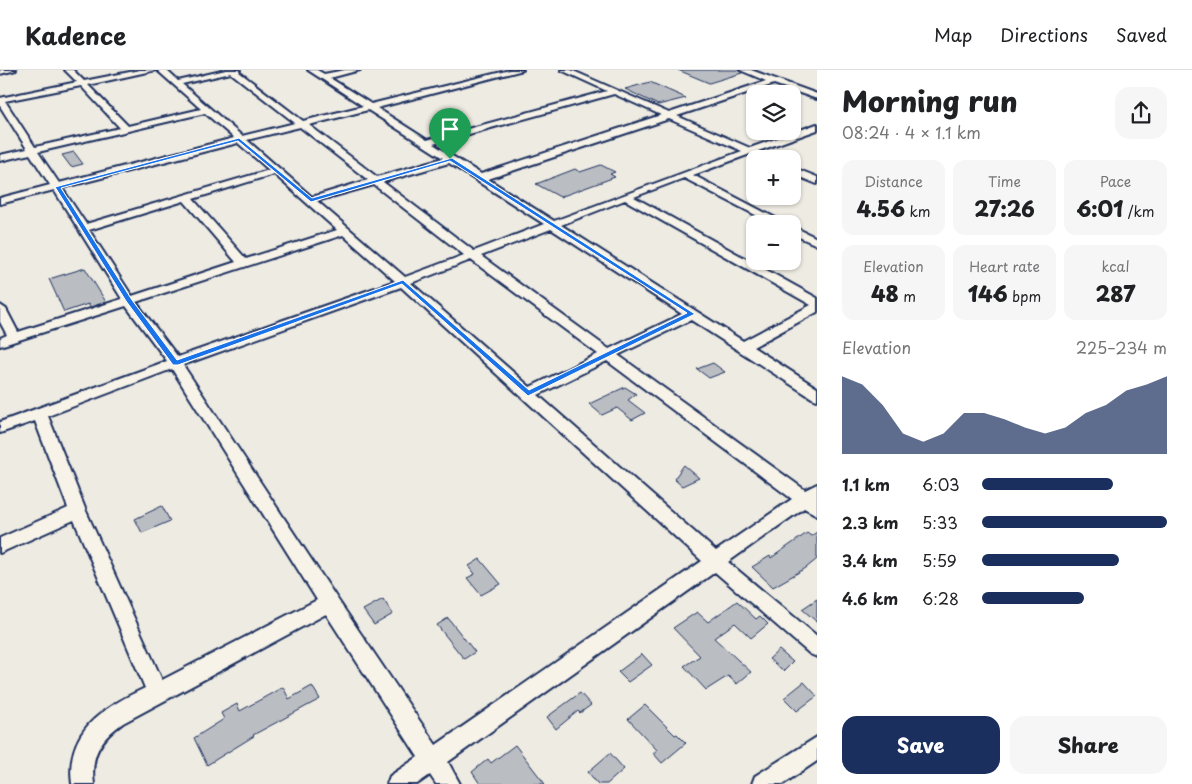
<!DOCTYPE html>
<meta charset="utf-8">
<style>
body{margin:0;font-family:"Playpen Sans",sans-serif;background:#f6f6f6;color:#202124;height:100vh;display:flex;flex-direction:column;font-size:19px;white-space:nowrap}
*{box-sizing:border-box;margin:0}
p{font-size:16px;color:#757577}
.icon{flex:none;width:28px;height:28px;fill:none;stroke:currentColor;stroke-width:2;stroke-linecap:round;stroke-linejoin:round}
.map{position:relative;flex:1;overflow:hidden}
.drawer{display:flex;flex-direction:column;background:#fff;width:375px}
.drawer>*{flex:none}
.fabs{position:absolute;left:746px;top:15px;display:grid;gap:10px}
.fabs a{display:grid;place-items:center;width:55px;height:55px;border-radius:10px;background:#fff;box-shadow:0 1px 4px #0004;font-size:25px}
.pin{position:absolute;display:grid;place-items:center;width:42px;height:42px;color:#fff;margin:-51px -21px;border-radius:50% 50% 50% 0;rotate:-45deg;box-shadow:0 0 5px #0007}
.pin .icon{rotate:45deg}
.round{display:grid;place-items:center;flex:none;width:52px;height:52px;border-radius:15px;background:#f6f6f6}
.summary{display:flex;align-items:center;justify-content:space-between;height:85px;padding:0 25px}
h1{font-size:28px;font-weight:800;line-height:38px}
.metrics{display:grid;grid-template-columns:repeat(3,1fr);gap:8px;height:85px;padding:5px 25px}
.metrics div{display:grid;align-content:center;border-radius:12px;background:#f6f6f6;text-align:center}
.metrics b{font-size:21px;font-weight:800}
.metrics small{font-size:14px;font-weight:400}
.metrics p{font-size:14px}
.chart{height:140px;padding:10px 25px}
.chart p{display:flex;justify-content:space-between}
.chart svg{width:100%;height:90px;margin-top:5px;fill:#1b2f5e;opacity:.7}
.action{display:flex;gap:10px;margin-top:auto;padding:10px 25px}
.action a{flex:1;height:58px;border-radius:15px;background:#1b2f5e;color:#fff;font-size:20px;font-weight:800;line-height:58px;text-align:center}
.action a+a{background:#f6f6f6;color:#202124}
ul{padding:0 25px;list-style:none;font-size:16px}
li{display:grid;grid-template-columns:80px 60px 1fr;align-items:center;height:38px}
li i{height:12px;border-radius:6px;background:#1b2f5e}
header{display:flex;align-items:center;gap:30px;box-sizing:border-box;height:70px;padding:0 25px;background:#fff;border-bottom:1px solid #e0e0e0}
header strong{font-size:24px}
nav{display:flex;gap:28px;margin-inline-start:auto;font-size:18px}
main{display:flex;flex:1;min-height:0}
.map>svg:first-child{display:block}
.building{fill:#babdc2;stroke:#1b2f5e}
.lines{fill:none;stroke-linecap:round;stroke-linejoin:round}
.minor-casing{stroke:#1b2f5e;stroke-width:4}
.minor{fill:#f7f3e8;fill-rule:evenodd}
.route{fill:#1a73e8;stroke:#fff;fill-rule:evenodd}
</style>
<header>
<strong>Kadence</strong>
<nav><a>Map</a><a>Directions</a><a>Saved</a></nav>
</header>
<main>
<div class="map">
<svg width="817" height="714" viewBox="0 0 817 714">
<rect width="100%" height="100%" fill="#eeebe2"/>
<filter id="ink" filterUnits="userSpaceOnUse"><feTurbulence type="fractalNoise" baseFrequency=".02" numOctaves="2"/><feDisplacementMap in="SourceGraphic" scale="10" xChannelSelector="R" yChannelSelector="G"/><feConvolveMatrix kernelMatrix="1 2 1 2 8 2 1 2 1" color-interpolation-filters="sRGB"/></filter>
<g filter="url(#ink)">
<g class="building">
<polygon points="678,0 738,0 742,3 709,13"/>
<polygon points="650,12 686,28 658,35 625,19"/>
<polygon points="74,82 83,94 71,97 62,85"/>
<polygon points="601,95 615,102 610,104 615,107 560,127 536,114 575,99 580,102"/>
<polygon points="85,198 106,232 90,237 88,234 64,242 49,209"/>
<polygon points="713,293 725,302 709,308 697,299"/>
<polygon points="625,317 636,324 628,330 645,343 632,350 617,338 602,345 589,334"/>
<polygon points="684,395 699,408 682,416 674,409"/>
<polygon points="162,436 170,451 142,463 135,449"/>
<polygon points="817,462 817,489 806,498 773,517 752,497 770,486 771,488 807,463 811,466"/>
<polygon points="480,489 501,514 481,525 467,508 475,504 469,496"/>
<polygon points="383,529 393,544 374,555 363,540"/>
<polygon points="817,529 817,552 802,539"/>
<polygon points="737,531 756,549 760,546 768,554 751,568 735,553 714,568 751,602 737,614 728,606 706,620 684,596 700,586 673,558 697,542 708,552"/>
<polygon points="448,548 475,582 464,589 437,555"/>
<polygon points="779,580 793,592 784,601 769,589"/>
<polygon points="642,584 652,595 628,612 618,602"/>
<polygon points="804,612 817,626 797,641 784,628"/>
<polygon points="312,616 320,629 253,665 254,666 207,695 194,668 224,649 221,643 237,634 240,641 283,617 289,629"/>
<polygon points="580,623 591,635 580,643 578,641 556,659 547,647"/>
<polygon points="645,635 675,665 677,664 686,673 662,693 653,683 657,680 628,649"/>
<polygon points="515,675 545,714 480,714 472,702 488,689 491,693"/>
<polygon points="610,683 624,699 607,714 598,714 588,702"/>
</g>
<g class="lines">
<g class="minor-casing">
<g id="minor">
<polygon points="0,0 16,0 0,4"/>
<path d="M 65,0 L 73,0 L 84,11 L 140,0 L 156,0 L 88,15 L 128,56 L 201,39 L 157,0 L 166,0 L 178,11 L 226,0 L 240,0 L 239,2 L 303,51 L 363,36 L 308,0 L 317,0 L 324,4 L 345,0 L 360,0 L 330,8 L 371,34 L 510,0 L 523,0 L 377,38 L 427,70 L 607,21 L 561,0 L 571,0 L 669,43 L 766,11 L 740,0 L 751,0 L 817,24 L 817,29 L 774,14 L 677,46 L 750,78 L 817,54 L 817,60 L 758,81 L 773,89 L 760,89 L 750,84 L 693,105 L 787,154 L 773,154 L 684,108 L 634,127 L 817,228 L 817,242 L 753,277 L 817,318 L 817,330 L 812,328 L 691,250 L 618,285 L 805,420 L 817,414 L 817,445 L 804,438 L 728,492 L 817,566 L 817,587 L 810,584 L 715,502 L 448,692 L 460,714 L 436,714 L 430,705 L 417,714 L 387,714 L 390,706 L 418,687 L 326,544 L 123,653 C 100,669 90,686 94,714 L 72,714 C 65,661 102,638 145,618 L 74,450 L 0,483 L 0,468 L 68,438 L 35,351 L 0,363 L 0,352 L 167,291 L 126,236 L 0,276 L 0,268 L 7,265 L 0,252 L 0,235 L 6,239 L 18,262 L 122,229 L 54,120 L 0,134 L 0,128 L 50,115 L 30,84 L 0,91 L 0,85 L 27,79 L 0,36 L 0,28 L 77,12 ZM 231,3 L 295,53 L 242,66 L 182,14 ZM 81,16 L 120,58 L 35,77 L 5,31 ZM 614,24 L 661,45 L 481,104 L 433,74 ZM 368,40 L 443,88 L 377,107 L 309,55 ZM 205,43 L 234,68 L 59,113 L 38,82 ZM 669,49 L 742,81 L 554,151 L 488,109 ZM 300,57 L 368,110 L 312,127 L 247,70 ZM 238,73 L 269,100 L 86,154 L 62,118 ZM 449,93 L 544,154 L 474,181 L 383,112 ZM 274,104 L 337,160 L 246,189 L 193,129 ZM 374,115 L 464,185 L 405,207 L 317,131 ZM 625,130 L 811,235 L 743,271 L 561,155 ZM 184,131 L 236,192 L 132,226 L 89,160 ZM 551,159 L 682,244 L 609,279 L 481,186 ZM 343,165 L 395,211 L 178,287 L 136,232 ZM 471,190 L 598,284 L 530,317 L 411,213 ZM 401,217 L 702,491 L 436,675 L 336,527 L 183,295 ZM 607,291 L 792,429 L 716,481 L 538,325 ZM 172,299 L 317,530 L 162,610 L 86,441 L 48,346 Z"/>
<polygon points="792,97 817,107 817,114 792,104"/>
<polygon points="792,156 817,168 817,175 792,164"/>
<polygon points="817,667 817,691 783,714 752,714 755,706"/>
</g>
</g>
<use href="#minor" class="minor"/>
</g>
</g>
<path class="route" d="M 239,68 L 312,128 L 452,88 L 695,244 L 528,326 L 402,214 L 178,295 L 173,295 L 126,231 L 55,117 ZM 238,71 L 311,132 L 450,91 L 687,243 L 529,320 L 403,210 L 177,290 L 132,230 L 61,118 Z"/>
</svg>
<div class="fabs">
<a><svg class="icon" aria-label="layers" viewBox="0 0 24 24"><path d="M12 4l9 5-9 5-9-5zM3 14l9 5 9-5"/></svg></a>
<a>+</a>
<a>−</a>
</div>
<div class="pin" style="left:450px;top:89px;background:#1e9e55"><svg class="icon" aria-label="arrive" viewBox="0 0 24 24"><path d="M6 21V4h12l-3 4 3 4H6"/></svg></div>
</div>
<section class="drawer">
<div class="summary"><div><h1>Morning run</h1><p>08:24 · 4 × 1.1 km</p></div><a class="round"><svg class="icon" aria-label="share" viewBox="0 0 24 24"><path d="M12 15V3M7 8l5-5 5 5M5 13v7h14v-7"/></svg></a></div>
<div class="metrics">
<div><p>Distance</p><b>4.56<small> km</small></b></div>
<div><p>Time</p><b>27:26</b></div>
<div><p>Pace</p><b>6:01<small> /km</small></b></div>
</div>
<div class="metrics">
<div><p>Elevation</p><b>48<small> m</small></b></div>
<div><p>Heart rate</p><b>146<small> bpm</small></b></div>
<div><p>kcal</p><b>287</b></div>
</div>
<div class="chart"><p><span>Elevation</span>225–234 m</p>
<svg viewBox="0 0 160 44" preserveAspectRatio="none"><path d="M0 44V6L10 10L20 20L30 34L40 38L50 34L60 24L70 24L80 27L90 31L100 34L110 31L120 24L130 20L140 13L150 10L160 6V44z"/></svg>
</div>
<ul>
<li><b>1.1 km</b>6:03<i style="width:71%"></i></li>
<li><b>2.3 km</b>5:33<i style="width:100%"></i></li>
<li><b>3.4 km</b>5:59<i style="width:74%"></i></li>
<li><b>4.6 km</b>6:28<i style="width:55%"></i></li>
</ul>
<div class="action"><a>Save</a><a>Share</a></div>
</section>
</main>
